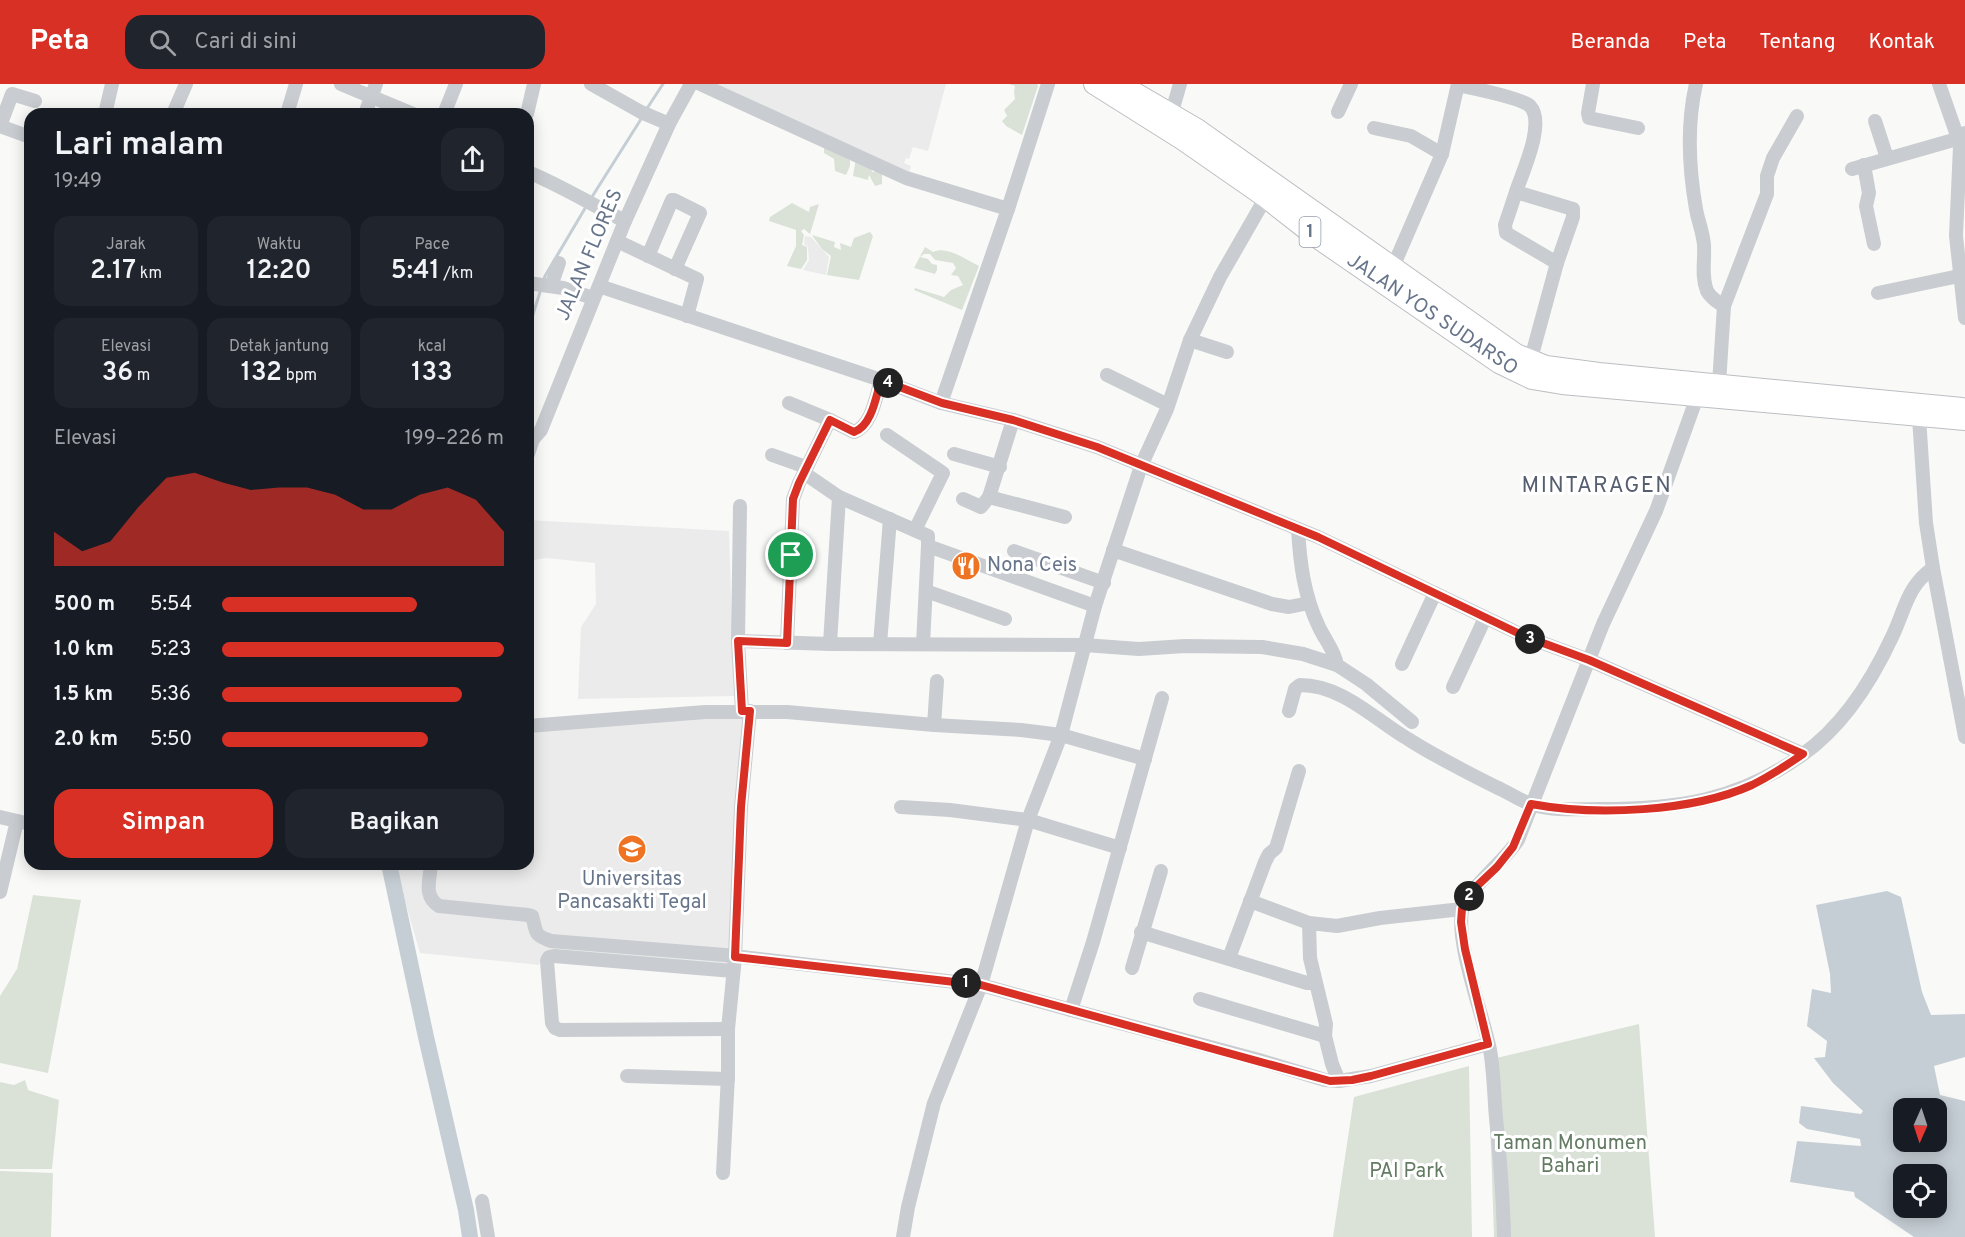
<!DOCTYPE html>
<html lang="id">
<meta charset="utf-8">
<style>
body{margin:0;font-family:Overpass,sans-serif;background:#20242c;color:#f1f3f6;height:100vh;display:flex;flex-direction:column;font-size:22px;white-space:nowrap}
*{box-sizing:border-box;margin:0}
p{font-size:20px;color:#9ea1a6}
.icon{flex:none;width:33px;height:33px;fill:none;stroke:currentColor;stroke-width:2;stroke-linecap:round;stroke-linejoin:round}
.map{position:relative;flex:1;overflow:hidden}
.details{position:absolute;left:24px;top:24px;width:510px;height:762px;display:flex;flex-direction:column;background:#171b24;border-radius:18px;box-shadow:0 3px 15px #0003}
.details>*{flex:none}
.needle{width:39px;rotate:183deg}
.controls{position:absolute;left:1893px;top:1014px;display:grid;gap:12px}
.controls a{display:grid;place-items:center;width:54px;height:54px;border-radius:12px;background:#171b24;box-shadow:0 3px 15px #0003;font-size:30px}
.pin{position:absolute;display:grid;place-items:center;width:51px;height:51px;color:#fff;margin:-26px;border:3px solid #fff;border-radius:50%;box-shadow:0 2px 6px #0007}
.km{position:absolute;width:30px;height:30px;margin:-15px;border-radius:50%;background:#222;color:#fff;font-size:16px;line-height:30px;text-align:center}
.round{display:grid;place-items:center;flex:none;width:63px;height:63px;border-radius:18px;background:#20242c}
.head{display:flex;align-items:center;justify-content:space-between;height:102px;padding:0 30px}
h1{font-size:33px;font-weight:600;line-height:45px}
.figures{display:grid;grid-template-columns:repeat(3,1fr);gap:9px;height:102px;padding:6px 30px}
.figures div{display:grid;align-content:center;border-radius:15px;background:#20242c;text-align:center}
.figures b{font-size:26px;font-weight:600}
.figures small{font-size:16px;font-weight:400}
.figures p{font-size:16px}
.chart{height:168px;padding:12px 30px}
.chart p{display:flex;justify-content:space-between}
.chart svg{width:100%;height:108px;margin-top:6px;fill:#d93025;opacity:.7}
.button{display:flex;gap:12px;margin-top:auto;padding:12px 30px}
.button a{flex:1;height:69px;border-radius:18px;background:#d93025;color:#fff;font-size:24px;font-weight:600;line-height:69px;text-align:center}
.button a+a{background:#20242c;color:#f1f3f6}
ul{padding:0 30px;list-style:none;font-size:20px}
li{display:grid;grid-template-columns:96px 72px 1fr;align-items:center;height:45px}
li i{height:15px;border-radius:8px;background:#d93025}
header{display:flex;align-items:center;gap:36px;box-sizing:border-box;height:84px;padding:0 30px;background:#d93025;color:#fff}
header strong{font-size:28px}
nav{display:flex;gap:33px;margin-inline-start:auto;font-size:21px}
.search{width:420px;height:54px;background:#20242c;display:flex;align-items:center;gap:15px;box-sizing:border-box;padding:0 21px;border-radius:18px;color:#9ea1a6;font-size:22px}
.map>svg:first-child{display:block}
.built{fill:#eaebea}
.green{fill:#dae2d8}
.water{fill:#c6ced5;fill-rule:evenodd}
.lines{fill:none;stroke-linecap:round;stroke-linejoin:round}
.stream{stroke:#c6ced5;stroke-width:3}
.river{stroke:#c6ced5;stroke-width:16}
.highway-casing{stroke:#bbbec2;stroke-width:22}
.minor{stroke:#c9ccd0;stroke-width:14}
.highway{stroke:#fff;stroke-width:20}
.route-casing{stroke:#fff;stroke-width:12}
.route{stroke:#d93025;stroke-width:8}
.labels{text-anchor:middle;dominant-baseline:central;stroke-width:6;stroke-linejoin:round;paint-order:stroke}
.shield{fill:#fff;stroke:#959ead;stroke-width:1.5}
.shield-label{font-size:18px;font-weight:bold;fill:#67758a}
.street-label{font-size:20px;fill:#67758a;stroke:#fff}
.poi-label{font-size:20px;fill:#67758a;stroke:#fff;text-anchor:start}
.park-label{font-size:20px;fill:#637b62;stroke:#fff}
.quarter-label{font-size:22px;letter-spacing:1.5px;fill:#555f6f;stroke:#fff}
</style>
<header>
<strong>Peta</strong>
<div class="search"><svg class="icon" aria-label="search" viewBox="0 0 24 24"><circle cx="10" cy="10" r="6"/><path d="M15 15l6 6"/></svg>Cari di sini</div>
<nav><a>Beranda</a><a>Peta</a><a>Tentang</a><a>Kontak</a></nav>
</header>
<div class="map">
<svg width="1965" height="1153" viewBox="0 0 1965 1153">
<rect width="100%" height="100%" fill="#f9faf7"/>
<g class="built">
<polygon points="700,0 946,0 928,67 913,63 909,75 906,74 904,79 911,82 909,90"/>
<polygon points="805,152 811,153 829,173 826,191 803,186 809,176 808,163 804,160"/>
<polygon points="528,436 729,447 734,612 578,615 581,543 596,520 595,479 546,474 528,477"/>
<polygon points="748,631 730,884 543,869 539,881 420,869 396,786 398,780 528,780 528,648"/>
</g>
<g class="green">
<polygon points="1009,0 1037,0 1038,2 1022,51 1006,42 1002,37 1007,32 1004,26 1015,15 1014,8 1015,2"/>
<polygon points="824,61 850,76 850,82 846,91 835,87 834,75 824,69"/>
<polygon points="856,74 871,81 872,88 882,86 882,100 875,102 869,91 868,96 853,92"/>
<polygon points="792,119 809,128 810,123 819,120 810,150 804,145 801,147 804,151 802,161 807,163 807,176 801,185 787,182 796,162 796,146 769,137 770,133"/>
<polygon points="870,148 873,152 859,196 827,191 831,172 822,165 812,151 835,158 834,163 841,166 840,159 851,163 854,154"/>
<path d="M 925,163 L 933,168 C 947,161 966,176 979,182 L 962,226 L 914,206 L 915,204 L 944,213 L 951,206 L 963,201 L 958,192 L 951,191 L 956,184 L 953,179 L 935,176 L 930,170 L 924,170 L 920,173 L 928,175 L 932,180 L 937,181 L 937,186 L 935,190 L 914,184 Z"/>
<polygon points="33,811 81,816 48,989 0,979 0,912 17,885"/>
<polygon points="1639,940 1655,1153 1494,1153 1488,976"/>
<polygon points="1469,982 1472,1153 1333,1153 1354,1013"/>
<polygon points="25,996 28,1006 59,1016 52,1085 0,1085 0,998 14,1001"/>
<polygon points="0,1087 53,1089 51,1153 0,1153"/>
</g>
<path class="water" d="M 1887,807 L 1901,813 L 1922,908 L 1931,931 L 1965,930 L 1965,973 L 1934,982 L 1940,1011 L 1965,1017 L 1965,1153 L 1914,1153 L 1855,1113 L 1854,1108 L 1790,1098 L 1797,1057 L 1861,1062 L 1860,1055 L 1807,1045 L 1799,1039 L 1801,1022 L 1861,1030 L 1863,1027 L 1833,999 L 1814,974 L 1825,973 L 1827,957 L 1807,942 L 1812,905 L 1831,909 L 1830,890 L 1816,821 ZM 1904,1024 L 1936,1024 L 1936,1058 L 1904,1058 ZM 1904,1090 L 1936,1090 L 1936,1124 L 1904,1124 Z"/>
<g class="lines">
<g class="stream">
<polyline points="646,26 663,0"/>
<polyline points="590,116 643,32"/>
<polyline points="543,198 545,192 587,121"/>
<polyline points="528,246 541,205"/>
</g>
<polyline class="river" points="389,780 426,953 466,1126 470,1153"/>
<g class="highway-casing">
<g id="highway">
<polyline points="1094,0 1183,56 1265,113 1316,153 1499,279 1532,295 1562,300 1965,336"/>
<polyline points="1120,0 1197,45 1516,270 1546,282 1599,289 1962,324"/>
</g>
</g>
<g class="minor">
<polyline points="341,0 413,30"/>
<polyline points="591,0 641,28 669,40"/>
<polyline points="700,0 906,94 1008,125"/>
<polyline points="1593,0 1588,29 1589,34 1638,44"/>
<path d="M 1696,0 C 1687,39 1689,85 1696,125 C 1698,137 1703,148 1704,161 C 1705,176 1701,192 1707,207 C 1711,214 1717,218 1724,222"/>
<polyline points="1939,0 1960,60"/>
<path d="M 1458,1 C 1472,4 1522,14 1530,22 C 1546,39 1522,89 1516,108 L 1573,125 L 1573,133 L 1557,179 L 1529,282"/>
<polyline points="1338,28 1351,0"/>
<polyline points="105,30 112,0"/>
<polyline points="173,30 186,0"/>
<polyline points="287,30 296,0"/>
<polyline points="365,30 376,0"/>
<polyline points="444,30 456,0"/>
<polyline points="527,30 534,0"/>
<polyline points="1171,31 1180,0"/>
<polyline points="1875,37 1887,74"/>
<polyline points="0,42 12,10 35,17"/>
<polyline points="0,42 30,53"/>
<polyline points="1374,44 1411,52 1442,70"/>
<polyline points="1965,49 1960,62 1956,152 1965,234"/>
<polyline points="1864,81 1869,109 1866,122 1874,160"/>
<polyline points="1852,85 1964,53"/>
<path d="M 528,88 C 562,102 592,121 625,137"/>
<polyline points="1516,108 1505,141 1506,149 1557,179"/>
<polyline points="617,157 697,195 687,232"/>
<polyline points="648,172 672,116 674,116 700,129 675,185"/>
<polyline points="1393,183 1442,70 1458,0"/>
<polyline points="528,199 563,204 593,214"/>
<polyline points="551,202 559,179"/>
<polyline points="599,202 881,296 941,319 1013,336 1097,363 1318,453 1524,552 1589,576 1803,670"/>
<polyline points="1878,209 1959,192"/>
<polyline points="1190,256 1227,268"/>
<polyline points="1107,291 1168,321"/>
<polyline points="1719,300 1724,222 1767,110 1767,92 1773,74 1797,32"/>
<polyline points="789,319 830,336"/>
<polyline points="941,319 1008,125 1048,0"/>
<polyline points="1919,333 1926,439 1933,484 1965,653"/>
<polyline points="887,351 943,389 915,446"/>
<polyline points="528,355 533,355 541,346 625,137 669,40 691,0"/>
<polyline points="528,370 533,355"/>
<polyline points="954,370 1000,383"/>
<polyline points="772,371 806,383"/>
<polyline points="804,389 839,413 928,452 928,462 1095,522"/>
<polyline points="989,413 1013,336"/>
<polyline points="963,415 981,423 989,413 1065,433"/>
<polyline points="740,422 738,557 742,627"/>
<polyline points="1113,466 1272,520 1289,523 1309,519"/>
<polyline points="1014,467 1104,499"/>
<polyline points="926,507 1005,535"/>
<path d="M 738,557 L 830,560 L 1084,561 L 1139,565 L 1185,562 L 1262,563 L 1303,570 L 1337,581 C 1335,567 1325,556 1319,543 C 1304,512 1300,479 1298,445"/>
<path d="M 787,559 L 793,415 L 799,399 L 830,336 L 854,348 C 872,342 876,312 881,296"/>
<polyline points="830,560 839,413"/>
<polyline points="880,560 890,435"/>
<polyline points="923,560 928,462"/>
<polyline points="1402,580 1435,509"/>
<polyline points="1337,581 1366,600 1412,638"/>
<polyline points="1453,603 1485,534"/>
<path d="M 1289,627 L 1295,605 L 1300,601 C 1342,601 1374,635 1408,655 C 1436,673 1466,688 1496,703 C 1508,708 1520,717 1533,721 C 1555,727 1578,725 1600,725 C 1678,725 1737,717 1802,671 C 1842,643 1872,596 1892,553 C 1905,526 1907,502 1933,484"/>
<polyline points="934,641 937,597"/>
<polyline points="528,642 705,628 787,628 934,641 1021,646 1061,651 1145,675"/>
<polyline points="901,723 950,726 1028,736 1120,764"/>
<polyline points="0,733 30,740"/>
<path d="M 431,780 C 430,796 423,812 439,822 L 528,831 L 532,832 C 537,848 533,851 551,857 L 725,871 L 981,901 L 1071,926 L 1093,858 L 1162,614"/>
<polyline points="0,808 17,737"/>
<polyline points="1250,817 1309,839 1337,842 1380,834 1462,825"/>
<polyline points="1141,848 1307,899 1315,899"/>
<polyline points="1229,874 1265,778 1269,770 1276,764 1299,687"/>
<polyline points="1132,884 1161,787"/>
<polyline points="1200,915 1325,952"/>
<polyline points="1071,926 1259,976 1325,996 1339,997 1332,980 1325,952 1326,940 1310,874 1309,839"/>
<polyline points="728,945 560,946 555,944 552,939 547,877 549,873 554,872 733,887"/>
<polyline points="627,992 728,995"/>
<polyline points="1339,997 1371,992 1488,960"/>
<polyline points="723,1089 728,991 728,945 735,873 741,723 750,627"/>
<polyline points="482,1117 488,1153"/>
<polyline points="903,1153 908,1123 934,1019 981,901 1028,736 1061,651 1095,522 1141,382 1167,325 1190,256 1220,193 1270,106"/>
<path d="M 1504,1153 C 1503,1113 1500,1074 1496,1034 C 1494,1012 1494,988 1490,966 C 1483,930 1456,861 1462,827 C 1466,806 1504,778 1518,756 L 1603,540 L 1656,427 L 1697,313 L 1698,303"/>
</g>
<use href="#highway" class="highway"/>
</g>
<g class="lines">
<g class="route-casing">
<path id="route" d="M 881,296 L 942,319 L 1013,336 L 1097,363 L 1318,453 L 1524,552 L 1589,576 L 1803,670 C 1787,681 1770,692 1752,701 C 1692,728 1596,732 1531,720 L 1513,763 L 1497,783 L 1478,801 L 1462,825 L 1461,838 L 1465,865 L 1488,960 L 1371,992 L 1352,996 L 1330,997 L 981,901 L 735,873 L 741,723 L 750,627 L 742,627 L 738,557 L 787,559 L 793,415 L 799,399 L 830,336 L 854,348 C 872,342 876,312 881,296 Z"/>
</g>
<use href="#route" class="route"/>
</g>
<defs>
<g id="restaurant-disc" transform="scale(1.5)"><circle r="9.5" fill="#ee7423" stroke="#fff"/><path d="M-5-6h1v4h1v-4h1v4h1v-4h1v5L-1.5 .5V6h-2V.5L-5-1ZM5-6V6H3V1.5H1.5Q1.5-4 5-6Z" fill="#fff"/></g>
<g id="university-disc" transform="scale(1.5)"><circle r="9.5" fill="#ee7423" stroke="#fff"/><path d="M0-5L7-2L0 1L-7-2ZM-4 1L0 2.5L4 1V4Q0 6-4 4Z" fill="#fff"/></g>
</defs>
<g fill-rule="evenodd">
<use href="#restaurant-disc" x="966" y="482"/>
<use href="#university-disc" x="632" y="765"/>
</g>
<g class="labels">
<rect class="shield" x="1299.5" y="133" width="21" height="30" rx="4.5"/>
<g class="shield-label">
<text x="1310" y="148">1</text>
</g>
<g class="street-label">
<text transform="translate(590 171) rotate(-67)">JALAN FLORES</text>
<text transform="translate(1432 231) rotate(34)">JALAN YOS SUDARSO</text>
</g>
<g class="poi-label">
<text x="987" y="482">Nona Ceis</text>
<text x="632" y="796" text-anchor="middle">Universitas<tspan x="632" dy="23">Pancasakti Tegal</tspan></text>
</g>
<g class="park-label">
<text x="1570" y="1060">Taman Monumen<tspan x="1570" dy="23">Bahari</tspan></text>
<text x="1407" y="1088">PAI Park</text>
</g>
<g class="quarter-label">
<text x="1597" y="402">MINTARAGEN</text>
</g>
</g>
</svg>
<div class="controls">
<a><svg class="needle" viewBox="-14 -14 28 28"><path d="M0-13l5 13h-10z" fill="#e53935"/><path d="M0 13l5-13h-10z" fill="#9ea1a6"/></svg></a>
<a><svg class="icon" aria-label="locate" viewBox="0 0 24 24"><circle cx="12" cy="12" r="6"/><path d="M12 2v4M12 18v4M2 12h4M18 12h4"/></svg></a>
</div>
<div class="pin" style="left:791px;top:471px;background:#1e9e55"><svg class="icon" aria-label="arrive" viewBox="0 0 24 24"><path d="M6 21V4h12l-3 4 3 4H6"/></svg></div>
<b class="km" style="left:966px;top:899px">1</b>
<b class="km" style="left:1469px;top:812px">2</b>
<b class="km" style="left:1530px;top:555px">3</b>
<b class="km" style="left:888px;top:299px">4</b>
<section class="details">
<div class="head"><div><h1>Lari malam</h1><p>19:49</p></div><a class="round"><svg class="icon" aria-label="share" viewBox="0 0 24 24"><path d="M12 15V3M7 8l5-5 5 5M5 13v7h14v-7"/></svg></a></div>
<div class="figures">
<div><p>Jarak</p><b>2.17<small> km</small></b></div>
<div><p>Waktu</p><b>12:20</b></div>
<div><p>Pace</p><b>5:41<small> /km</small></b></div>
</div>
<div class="figures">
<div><p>Elevasi</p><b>36<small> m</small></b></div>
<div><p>Detak jantung</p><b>132<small> bpm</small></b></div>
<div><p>kcal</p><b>133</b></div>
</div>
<div class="chart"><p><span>Elevasi</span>199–226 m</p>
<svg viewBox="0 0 160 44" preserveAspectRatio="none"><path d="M0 44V30L10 38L20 34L30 20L40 8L50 6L60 10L70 13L80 12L90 12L100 15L110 21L120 21L130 15L140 12L150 17L160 30V44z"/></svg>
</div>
<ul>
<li><b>500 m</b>5:54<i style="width:69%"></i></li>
<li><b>1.0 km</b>5:23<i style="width:100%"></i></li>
<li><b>1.5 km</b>5:36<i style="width:85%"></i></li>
<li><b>2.0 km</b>5:50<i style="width:73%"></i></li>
</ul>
<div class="button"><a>Simpan</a><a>Bagikan</a></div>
</section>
</div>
